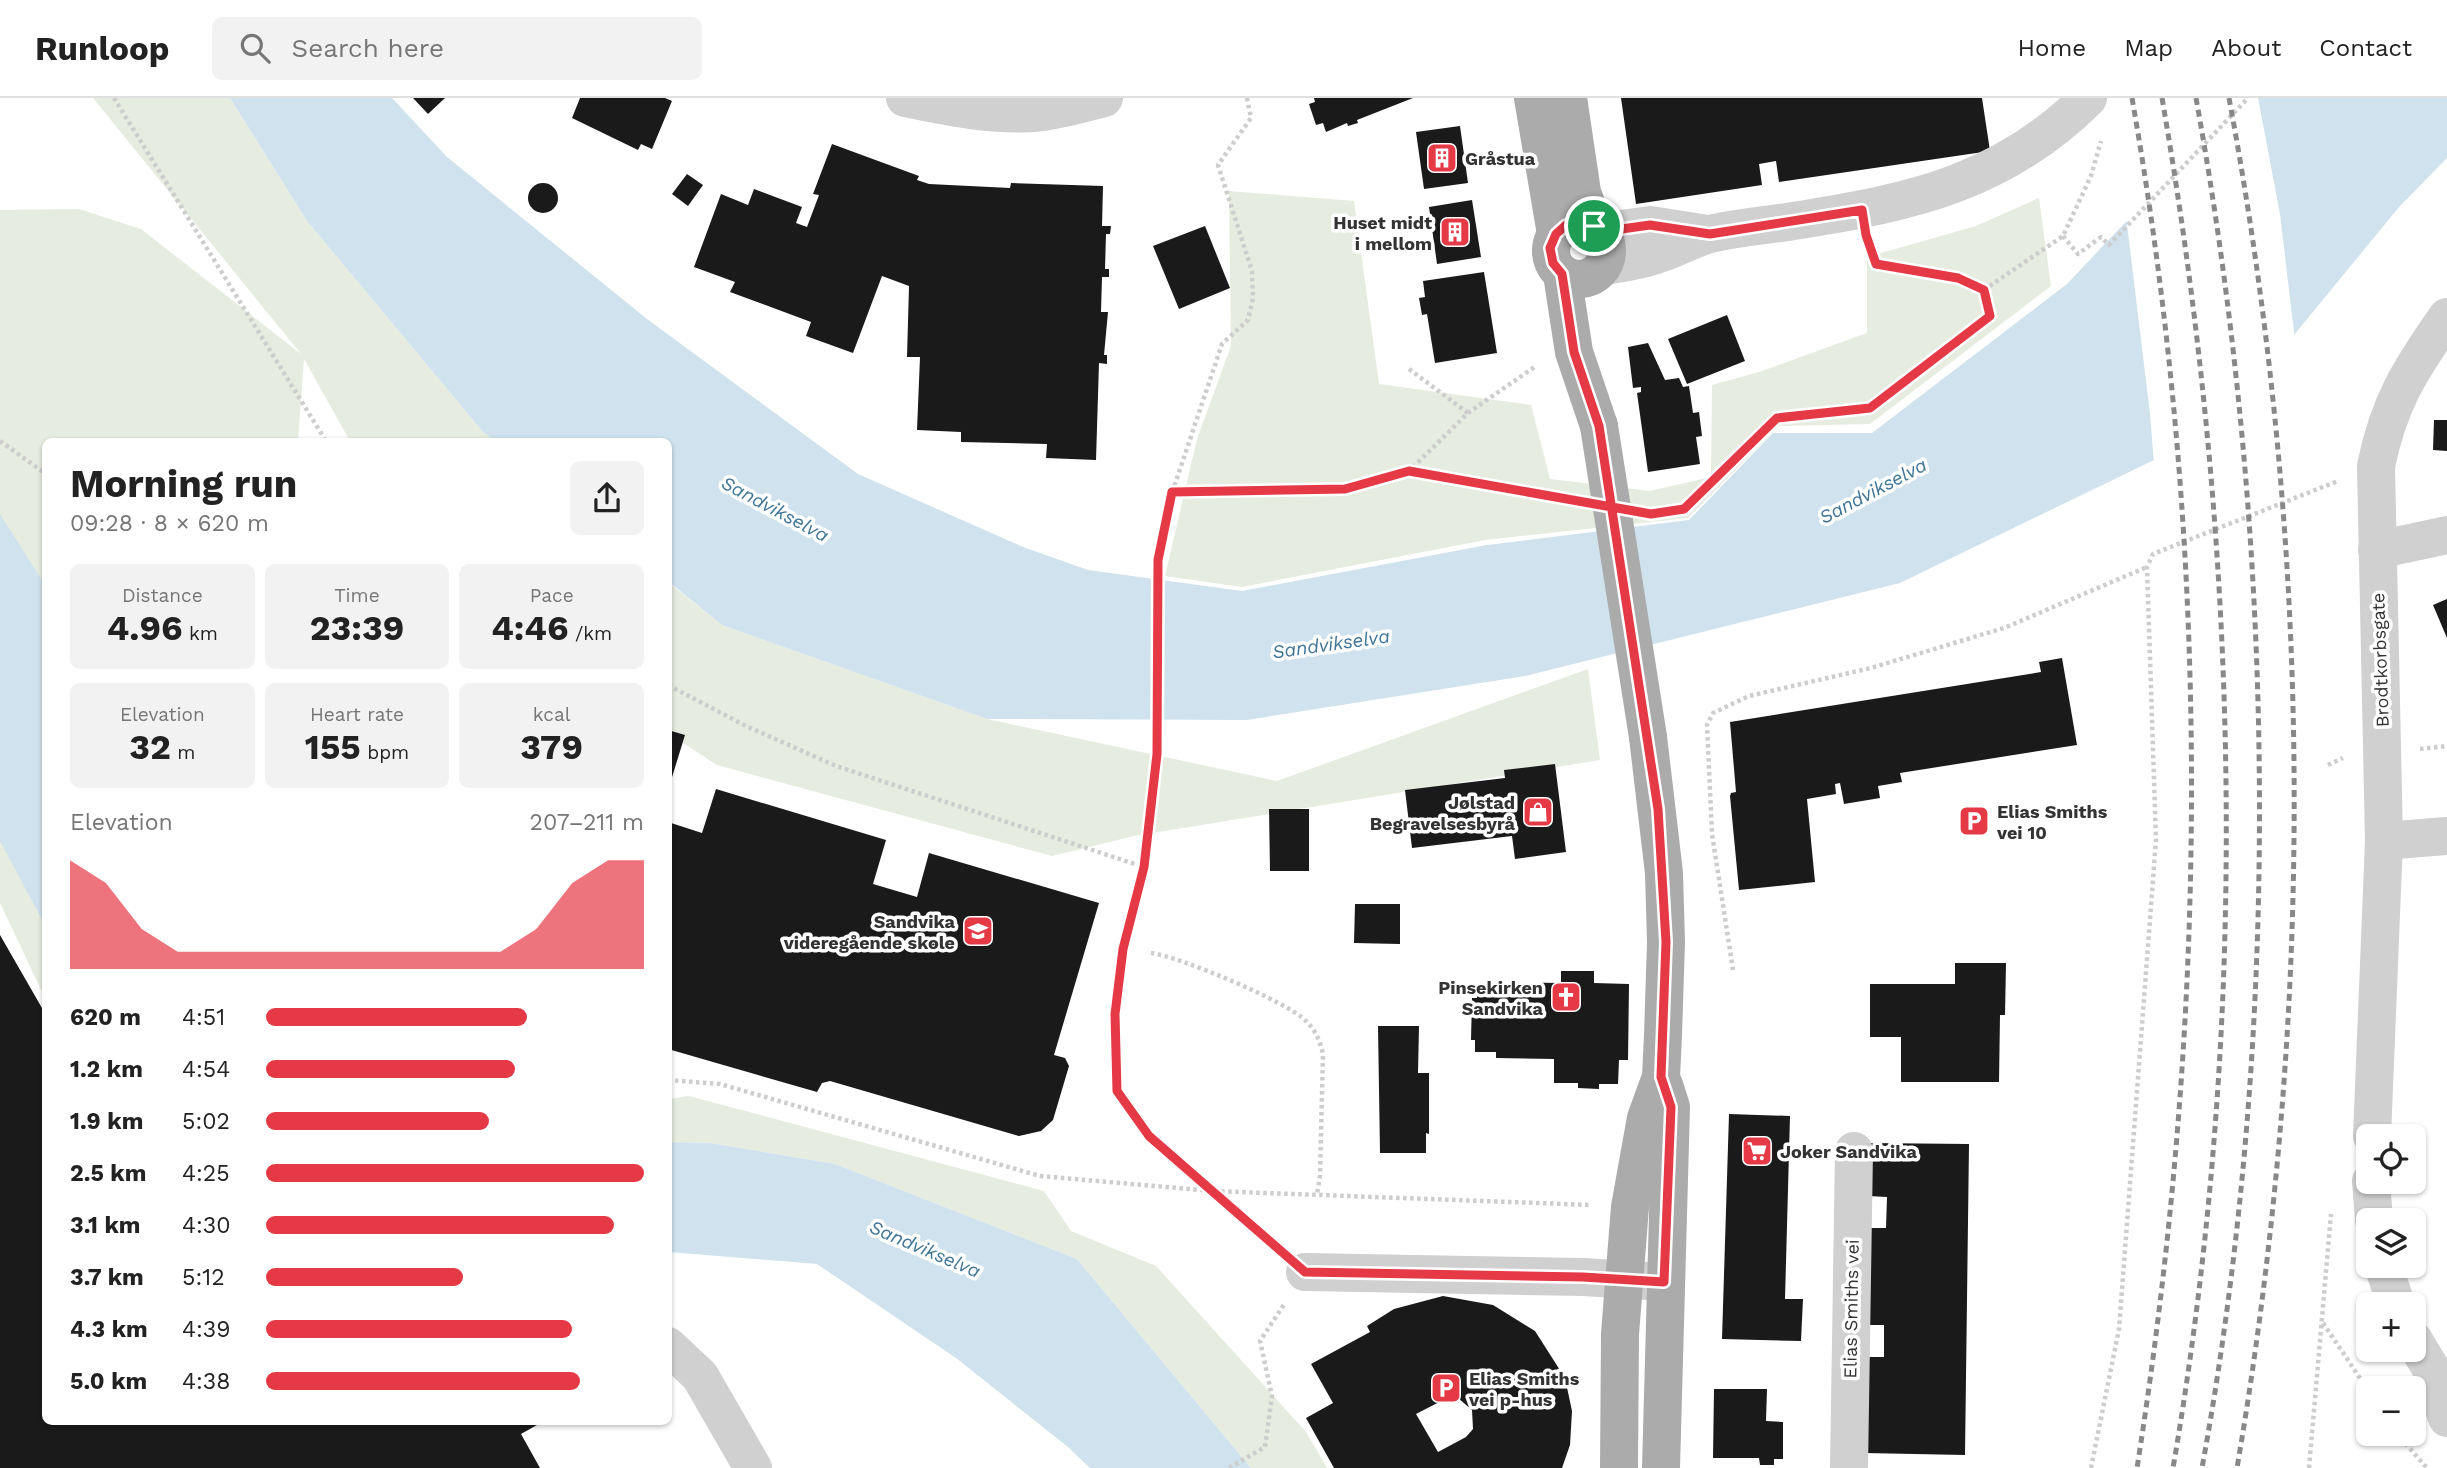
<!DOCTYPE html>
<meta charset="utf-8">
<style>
body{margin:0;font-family:"Work Sans",sans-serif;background:#f2f2f2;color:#222;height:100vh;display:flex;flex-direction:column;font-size:26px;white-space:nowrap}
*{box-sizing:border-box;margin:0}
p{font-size:23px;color:#767676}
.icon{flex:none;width:38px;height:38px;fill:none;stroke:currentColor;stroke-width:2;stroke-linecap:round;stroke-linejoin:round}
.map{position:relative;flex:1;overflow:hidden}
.sheet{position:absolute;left:42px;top:340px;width:630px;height:987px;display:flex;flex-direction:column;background:#fff;border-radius:10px;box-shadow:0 2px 5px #0004}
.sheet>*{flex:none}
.controls{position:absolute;left:2356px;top:1026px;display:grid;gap:14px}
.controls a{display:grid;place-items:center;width:70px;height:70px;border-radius:10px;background:#fff;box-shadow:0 2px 5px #0004;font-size:35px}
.pin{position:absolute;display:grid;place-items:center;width:60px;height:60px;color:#fff;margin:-30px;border:4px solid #fff;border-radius:50%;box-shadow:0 2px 7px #0007}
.round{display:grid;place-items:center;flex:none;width:74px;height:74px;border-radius:10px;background:#f2f2f2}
.summary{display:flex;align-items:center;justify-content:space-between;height:119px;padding:0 28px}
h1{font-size:38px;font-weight:700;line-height:52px}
.figures{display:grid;grid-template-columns:repeat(3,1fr);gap:10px;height:119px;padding:7px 28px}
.figures div{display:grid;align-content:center;border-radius:10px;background:#f2f2f2;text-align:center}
.figures b{font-size:35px;font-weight:700}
.figures small{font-size:19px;font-weight:400}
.figures p{font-size:19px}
.chart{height:196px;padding:14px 28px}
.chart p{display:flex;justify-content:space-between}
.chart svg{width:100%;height:126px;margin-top:7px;fill:#e63946;opacity:.7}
ul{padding:0 28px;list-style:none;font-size:23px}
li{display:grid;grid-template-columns:112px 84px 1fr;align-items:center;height:52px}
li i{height:18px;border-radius:9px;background:#e63946}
header{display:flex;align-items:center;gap:42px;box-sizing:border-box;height:98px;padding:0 35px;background:#fff;border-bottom:2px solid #e0e0e0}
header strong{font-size:33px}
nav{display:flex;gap:38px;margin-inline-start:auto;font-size:24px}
.search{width:490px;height:63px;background:#f2f2f2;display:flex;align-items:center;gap:18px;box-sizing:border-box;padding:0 24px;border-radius:10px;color:#767676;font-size:26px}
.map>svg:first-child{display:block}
.green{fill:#e6ecdf}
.water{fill:#cfe2ee}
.pier{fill:#fff}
.building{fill:#1a1a1a;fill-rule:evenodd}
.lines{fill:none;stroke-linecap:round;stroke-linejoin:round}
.path{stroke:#cdcdcd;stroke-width:4.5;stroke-dasharray:3.5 3.5;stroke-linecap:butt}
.minor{stroke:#d0d0d0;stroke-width:38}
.major{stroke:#ababab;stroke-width:38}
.rail{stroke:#888;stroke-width:5;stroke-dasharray:7 5;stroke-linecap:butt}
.major-bridge{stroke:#ababab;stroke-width:38}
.route-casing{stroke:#fff;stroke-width:14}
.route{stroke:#e63946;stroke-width:9}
.labels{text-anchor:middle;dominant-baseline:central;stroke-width:7;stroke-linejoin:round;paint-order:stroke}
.poi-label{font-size:18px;font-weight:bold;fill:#333;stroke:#fff;text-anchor:start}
.street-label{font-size:18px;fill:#333;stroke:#fff}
.water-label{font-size:19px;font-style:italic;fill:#3f7597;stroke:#fff}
</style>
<header>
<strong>Runloop</strong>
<div class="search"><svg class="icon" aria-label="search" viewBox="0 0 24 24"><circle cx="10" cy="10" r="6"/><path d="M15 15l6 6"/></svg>Search here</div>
<nav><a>Home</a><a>Map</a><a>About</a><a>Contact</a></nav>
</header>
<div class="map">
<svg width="2447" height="1370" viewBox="0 0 2447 1370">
<rect width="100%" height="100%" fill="#fff"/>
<g class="green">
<polygon points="93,0 230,0 307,123 483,334 494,343 350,343 304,261 298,343 46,343 45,900 0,805 0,112 79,111 141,131 301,256"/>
<polygon points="1229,93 1354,103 1379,286 1531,307 1550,381 1650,393 1711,379 1712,287 1759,274 1867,235 1867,159 1976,128 2039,100 2051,188 1870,326 1779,328 1688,420 1485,442 1242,489 1165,478 1197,341 1231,248"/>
<polygon points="668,484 722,527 987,621 1277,683 1588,571 1600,662 1134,738 1052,758 717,667 669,636"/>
<polygon points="689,998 1044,1093 1071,1133 1156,1168 1306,1334 1327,1370 1251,1370 1077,1161 835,1066 710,1045 669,1044 669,1001"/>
</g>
<g class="water">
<polygon points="230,0 392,0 447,59 647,221 858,376 1023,449 1088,472 1242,493 1487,447 1689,422 1773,335 1872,335 2067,186 2243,0 2447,0 2447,60 2399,109 2216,332 1900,485 1525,578 1247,622 987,621 722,527 669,484 668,343 494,343 483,334 307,123"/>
<polygon points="0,416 45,487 45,827 0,743"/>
<polygon points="669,1044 710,1045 835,1066 1077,1161 1251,1370 1090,1370 1068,1349 956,1260 817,1166 669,1154"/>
</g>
<polygon class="pier" points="2238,0 2258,0 2280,116 2295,242 2218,335 2154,366 2150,316 2126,118"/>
<g class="building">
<polygon points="413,0 445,0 428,16"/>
<polygon points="580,0 665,0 672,3 652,51 641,46 638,52 572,20"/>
<polygon points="1314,0 1413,0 1357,22 1358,25 1348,28 1347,25 1326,34 1323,25 1316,27 1309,6 1315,4"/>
<polygon points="1621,0 1982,0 1990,53 1779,84 1776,63 1759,66 1762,87 1636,106"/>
<polygon points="1460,28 1468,85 1424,91 1416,34"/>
<polygon points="832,46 919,78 917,82 929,86 1010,90 1011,85 1103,88 1102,128 1111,128 1110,136 1106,136 1105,171 1109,171 1109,179 1102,179 1101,214 1108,214 1104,257 1107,257 1107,266 1099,265 1096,362 1046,360 1047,346 961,344 961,334 917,332 920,259 907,259 909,188 882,178 853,255 806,238 811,224 730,194 735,184 694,169 721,96 748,107 754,91 802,109 796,125 807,129 819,97 813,96"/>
<polygon points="687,76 703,87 688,108 672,96"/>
<circle cx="543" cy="100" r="15"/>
<polygon points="1472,102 1481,159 1437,166 1429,109"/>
<polygon points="1205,128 1230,190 1179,211 1153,148"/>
<polygon points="1484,174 1497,255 1435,265 1427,216 1422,217 1419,200 1425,199 1423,183"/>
<polygon points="1727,217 1745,263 1687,286 1668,241"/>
<polygon points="1648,245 1665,282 1679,280 1683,289 1689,288 1693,315 1699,314 1702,338 1696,339 1700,366 1648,374 1637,295 1641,294 1641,289 1633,290 1628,249"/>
<polygon points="2434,322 2447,322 2447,353 2433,352"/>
<polygon points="2447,501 2447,540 2433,507"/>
<polygon points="2062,560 2077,647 1900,675 1902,684 1878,688 1880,700 1844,706 1840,685 1835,686 1836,696 1807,701 1815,784 1739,792 1730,698 1731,695 1736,694 1730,624 2041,574 2039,564"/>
<polygon points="668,632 685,637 669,689 668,689"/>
<polygon points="1555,666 1566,754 1515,761 1512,738 1412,750 1405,692 1505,680 1504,672"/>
<polygon points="716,691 886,742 873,786 917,799 929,755 1099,805 1054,957 1065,960 1069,968 1053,1022 1041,1033 1019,1038 830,983 822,985 817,994 668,951 668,724 702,735"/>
<polygon points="1269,711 1309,711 1309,773 1270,773"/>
<polygon points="1355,806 1400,806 1400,846 1354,845"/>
<polygon points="0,837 46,917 46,1323 544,1323 521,1336 540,1370 0,1370"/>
<polygon points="1955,865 2006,865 2005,917 2000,917 1999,984 1901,984 1901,939 1870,939 1870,886 1955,886"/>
<polygon points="1561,873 1594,873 1594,885 1629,886 1628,962 1619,962 1618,986 1599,986 1599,991 1578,990 1578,985 1554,985 1554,961 1496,960 1496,954 1475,954 1475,942 1471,942 1472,900 1477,900 1477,888 1498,888 1498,884 1561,885"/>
<polygon points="1378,928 1419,928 1418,975 1429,975 1429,1036 1426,1035 1426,1055 1380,1055"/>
<polygon points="1729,1016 1790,1018 1785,1201 1803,1201 1801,1243 1722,1241"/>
<polygon points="1869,1045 1969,1046 1965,1357 1864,1355 1865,1259 1884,1259 1884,1227 1866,1227 1868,1130 1886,1130 1887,1099 1868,1098"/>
<path d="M 1443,1198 L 1493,1207 L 1535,1233 L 1565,1280 L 1572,1313 L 1570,1347 L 1562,1370 L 1334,1370 L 1306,1320 L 1333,1305 L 1311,1266 L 1370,1234 L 1367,1228 L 1394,1211 ZM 1458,1300 L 1472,1312 L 1473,1331 L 1466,1339 L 1438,1354 L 1416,1316 L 1447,1300 Z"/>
<polygon points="1714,1291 1767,1291 1766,1323 1783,1324 1783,1361 1774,1361 1774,1367 1760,1367 1759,1360 1713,1360"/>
</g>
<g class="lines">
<g class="path">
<polyline points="114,0 326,343"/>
<polyline points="1247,0 1251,20 1218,67 1252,173 1253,200 1248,222 1222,246 1172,395 1158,462 1157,656 1144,769 1123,851 1115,917 1117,993 1148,1038 1276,1149"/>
<polyline points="2063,138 2078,156 2101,139 2109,147 2248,0"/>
<polyline points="1984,192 2063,138 2091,78 2101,43"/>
<polyline points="1409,271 1468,315"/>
<polyline points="0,343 46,376"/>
<polyline points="1409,373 1571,402"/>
<polyline points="1172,395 1345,391 1409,373 1468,315 1536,268"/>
<polyline points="1652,415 1684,411 1778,320 1870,310 1990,218 1984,192 1958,180 1876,166 1869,147"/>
<polyline points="668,587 746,628 836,668 1144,769"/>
<polyline points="2420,651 2447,648"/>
<polyline points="2328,667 2343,660"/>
<path d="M 1151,855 C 1178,858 1288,904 1306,923 C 1316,933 1320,943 1323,956 L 1320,1078 L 1317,1096"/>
<polyline points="1733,872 1712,736 1707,627 1713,615 1749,598 1871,570 2004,530 2147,469"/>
<polyline points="668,982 720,986 1040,1078 1212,1093 1591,1107"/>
<polyline points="2323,1225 2368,1292"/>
<polyline points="2396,1335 2427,1370"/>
<polyline points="1229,1370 1265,1349 1272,1298 1260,1243 1285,1205"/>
<polyline points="2091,1370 2119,1231 2156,742 2147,469 2153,456 2338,383"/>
<polyline points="2309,1370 2331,1116"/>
</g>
<g class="minor">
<path d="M 905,0 C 948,9 991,18 1034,15 C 1058,13 1081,6 1104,0"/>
<polyline points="1600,134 1650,127 1708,136"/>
<path d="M 1604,168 C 1621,165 1639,163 1656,157 C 1674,152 1692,141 1710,136 C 1739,129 1771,127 1800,122 C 1913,104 2004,84 2088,0"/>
<polyline points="2377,452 2447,437"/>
<polyline points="2384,743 2447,738"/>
<path d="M 2372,1038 L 2384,743 L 2376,368 C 2389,304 2410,272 2447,219"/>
<polyline points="2371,1083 2374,1122"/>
<polyline points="2383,1167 2396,1206"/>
<polyline points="1305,1174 1583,1179 1664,1184"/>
<polyline points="2413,1241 2430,1269 2447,1320"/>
<polyline points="668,1248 700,1278 753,1370"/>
<polyline points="1849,1370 1854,1053"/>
</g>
<g class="major">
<polyline points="1533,0 1556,136"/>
<polyline points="1568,0 1582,94 1594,128"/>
<circle cx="1579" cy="153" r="28"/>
<polyline points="1562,176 1574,254 1599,328"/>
<polyline points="1619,1370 1620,1236 1630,1109 1646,1020 1661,979 1663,937 1666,844 1664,775 1648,639"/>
<polyline points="1661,1370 1671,1009 1664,987"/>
</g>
<g class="rail">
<path d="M 2132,0 C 2212,456 2209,913 2137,1370"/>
<path d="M 2162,0 C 2240,452 2251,916 2173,1370"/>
<path d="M 2196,0 C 2276,443 2283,926 2202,1370"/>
<path d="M 2229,0 C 2314,457 2315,912 2237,1370"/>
</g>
<polyline class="major-bridge" points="1599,328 1648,639"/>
</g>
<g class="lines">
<g class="route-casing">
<polyline id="route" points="1594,128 1600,134 1650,127 1710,136 1862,112 1866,137 1876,166 1958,180 1984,192 1990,218 1870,310 1777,320 1684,411 1651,416 1409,373 1345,391 1172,394 1158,462 1157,656 1144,769 1123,851 1115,916 1117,993 1149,1038 1305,1174 1583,1179 1664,1184 1671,1009 1661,979 1666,844 1658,711 1599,328 1574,254 1562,176 1553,165 1550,150 1556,136 1566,127 1580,124 1594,128"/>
</g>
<use href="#route" class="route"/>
</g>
<defs>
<g id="building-square" transform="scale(1.575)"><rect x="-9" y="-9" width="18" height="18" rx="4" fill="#e63946" stroke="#fff"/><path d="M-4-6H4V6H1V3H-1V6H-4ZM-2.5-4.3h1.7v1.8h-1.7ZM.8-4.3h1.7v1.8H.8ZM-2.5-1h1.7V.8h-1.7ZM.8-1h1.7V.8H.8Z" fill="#fff"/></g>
<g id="shop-square" transform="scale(1.575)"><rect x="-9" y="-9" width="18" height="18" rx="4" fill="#e63946" stroke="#fff"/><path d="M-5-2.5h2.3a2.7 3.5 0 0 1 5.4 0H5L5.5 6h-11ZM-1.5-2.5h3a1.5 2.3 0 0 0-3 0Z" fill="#fff"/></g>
<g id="parking-square" transform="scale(1.575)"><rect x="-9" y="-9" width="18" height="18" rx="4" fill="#e63946" stroke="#fff"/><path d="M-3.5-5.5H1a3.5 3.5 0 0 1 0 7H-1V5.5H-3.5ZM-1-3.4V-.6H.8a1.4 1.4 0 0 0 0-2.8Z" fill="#fff"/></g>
<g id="school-square" transform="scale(1.575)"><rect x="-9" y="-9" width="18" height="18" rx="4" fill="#e63946" stroke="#fff"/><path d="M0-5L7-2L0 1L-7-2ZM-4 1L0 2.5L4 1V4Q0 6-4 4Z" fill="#fff"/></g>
<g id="church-square" transform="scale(1.575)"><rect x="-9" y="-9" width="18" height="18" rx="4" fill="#e63946" stroke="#fff"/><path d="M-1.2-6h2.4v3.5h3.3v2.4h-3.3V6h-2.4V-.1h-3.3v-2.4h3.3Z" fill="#fff"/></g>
<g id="supermarket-square" transform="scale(1.575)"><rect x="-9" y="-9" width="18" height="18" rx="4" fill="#e63946" stroke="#fff"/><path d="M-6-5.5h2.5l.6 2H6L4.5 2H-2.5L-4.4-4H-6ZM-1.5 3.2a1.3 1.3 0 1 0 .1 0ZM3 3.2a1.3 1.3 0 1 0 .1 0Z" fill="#fff"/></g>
</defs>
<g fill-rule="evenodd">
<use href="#building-square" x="1442" y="60"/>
<use href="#building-square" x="1455" y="134"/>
<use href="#shop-square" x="1538" y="714"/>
<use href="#parking-square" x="1974" y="723"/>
<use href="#school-square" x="978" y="833"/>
<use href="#church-square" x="1566" y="899"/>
<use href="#supermarket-square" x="1757" y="1053"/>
<use href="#parking-square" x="1446" y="1290"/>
</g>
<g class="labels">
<g class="poi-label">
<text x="1465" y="60">Gråstua</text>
<text x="1432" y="124" text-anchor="end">Huset midt<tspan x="1432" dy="21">i mellom</tspan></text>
<text x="1515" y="704" text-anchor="end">Jølstad<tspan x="1515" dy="21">Begravelsesbyrå</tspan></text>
<text x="1997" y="713">Elias Smiths<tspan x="1997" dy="21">vei 10</tspan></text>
<text x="955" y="823" text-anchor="end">Sandvika<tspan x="955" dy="21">videregående skole</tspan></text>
<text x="1543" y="889" text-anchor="end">Pinsekirken<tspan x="1543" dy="21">Sandvika</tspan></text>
<text x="1780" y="1053">Joker Sandvika</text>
<text x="1469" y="1280">Elias Smiths<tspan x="1469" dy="21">vei p-hus</tspan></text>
</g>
<g class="street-label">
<text transform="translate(2380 562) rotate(-92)">Brodtkorbsgate</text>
<text transform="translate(1851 1211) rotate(-89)">Elias Smiths vei</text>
</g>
<g class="water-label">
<text transform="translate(1873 393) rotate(-28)">Sandvikselva</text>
<text transform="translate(775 411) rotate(28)">Sandvikselva</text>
<text transform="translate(1331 546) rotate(-8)">Sandvikselva</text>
<text transform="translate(925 1151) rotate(23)">Sandvikselva</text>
</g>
</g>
</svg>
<div class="controls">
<a><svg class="icon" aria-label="locate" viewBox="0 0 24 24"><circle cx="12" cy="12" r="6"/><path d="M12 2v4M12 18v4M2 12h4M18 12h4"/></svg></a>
<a><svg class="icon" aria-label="layers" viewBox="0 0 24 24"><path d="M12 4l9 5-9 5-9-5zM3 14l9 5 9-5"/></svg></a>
<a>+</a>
<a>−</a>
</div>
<div class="pin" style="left:1594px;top:128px;background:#1e9e55"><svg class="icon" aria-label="arrive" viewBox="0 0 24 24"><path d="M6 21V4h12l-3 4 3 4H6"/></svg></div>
<section class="sheet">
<div class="summary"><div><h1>Morning run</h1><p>09:28 · 8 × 620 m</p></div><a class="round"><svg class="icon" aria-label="share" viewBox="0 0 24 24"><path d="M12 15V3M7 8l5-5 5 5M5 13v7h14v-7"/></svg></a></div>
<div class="figures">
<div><p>Distance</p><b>4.96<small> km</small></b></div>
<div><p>Time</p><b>23:39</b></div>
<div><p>Pace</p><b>4:46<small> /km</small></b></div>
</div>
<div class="figures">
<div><p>Elevation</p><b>32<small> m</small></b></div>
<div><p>Heart rate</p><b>155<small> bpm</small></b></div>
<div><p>kcal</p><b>379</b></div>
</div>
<div class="chart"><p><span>Elevation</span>207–211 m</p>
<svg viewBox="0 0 160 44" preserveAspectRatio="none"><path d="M0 44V6L10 14L20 30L30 38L40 38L50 38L60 38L70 38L80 38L90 38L100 38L110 38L120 38L130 30L140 14L150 6L160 6V44z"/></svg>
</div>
<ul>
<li><b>620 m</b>4:51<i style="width:69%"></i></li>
<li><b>1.2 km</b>4:54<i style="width:66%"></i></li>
<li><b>1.9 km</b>5:02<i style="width:59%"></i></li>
<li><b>2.5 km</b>4:25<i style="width:100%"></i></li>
<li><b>3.1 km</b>4:30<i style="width:92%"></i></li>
<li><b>3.7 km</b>5:12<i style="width:52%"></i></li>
<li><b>4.3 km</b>4:39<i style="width:81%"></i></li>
<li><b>5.0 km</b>4:38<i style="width:83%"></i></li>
</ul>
</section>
</div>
